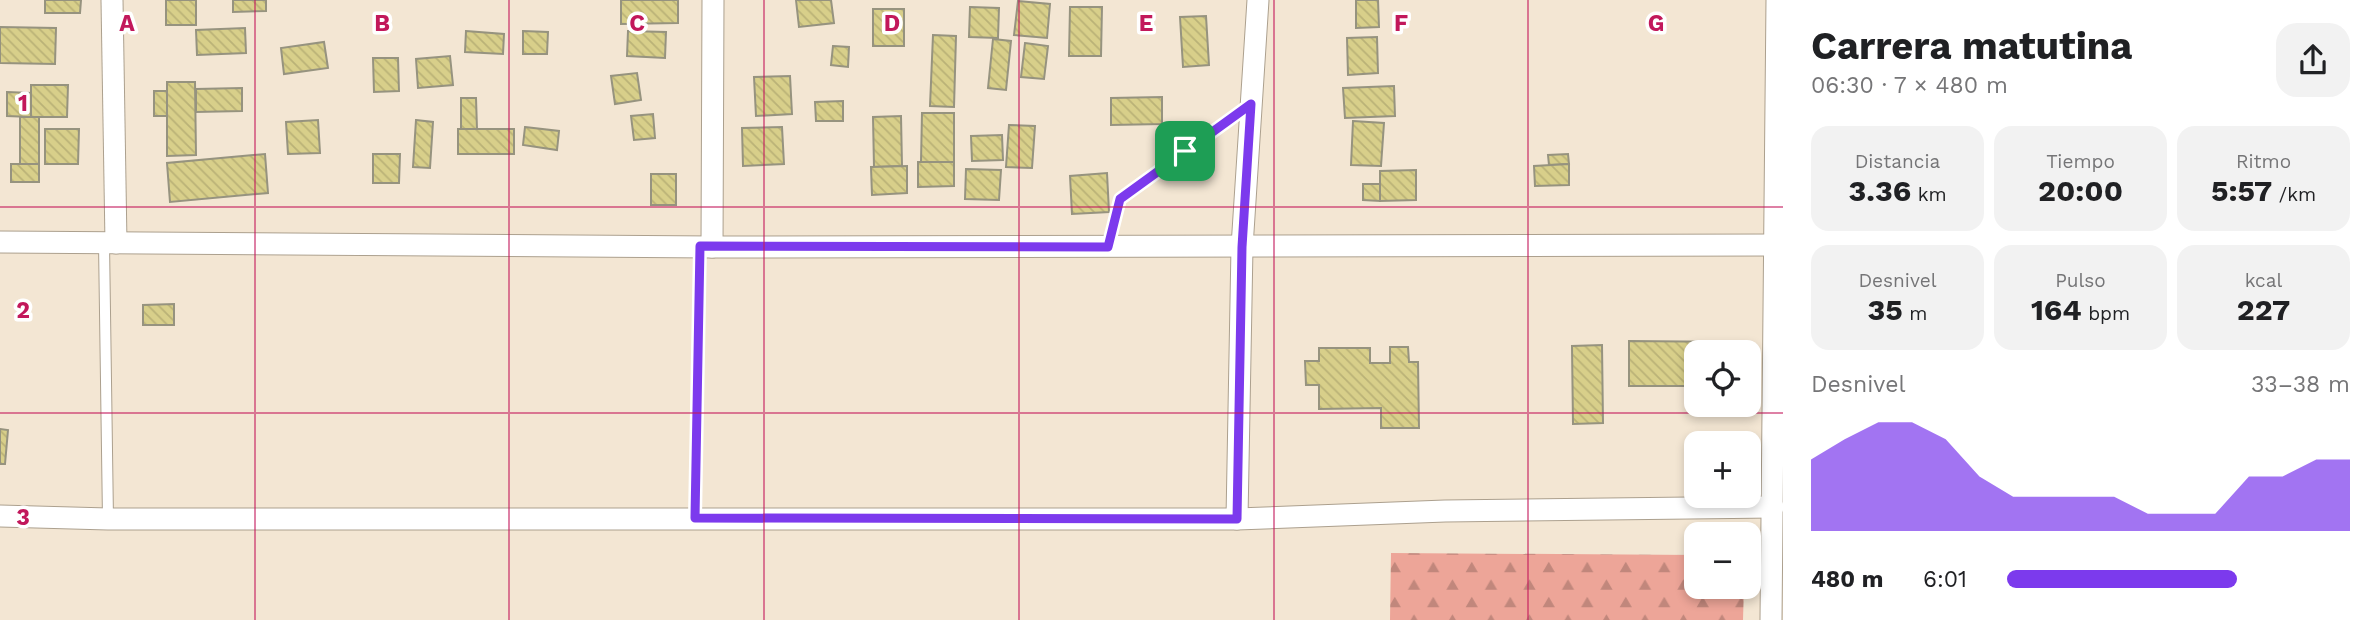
<!DOCTYPE html>
<html lang="es">
<meta charset="utf-8">
<style>
body{margin:0;font-family:"Work Sans",sans-serif;background:#f2f2f2;color:#202124;height:100vh;display:flex;flex-direction:column;font-size:26px;white-space:nowrap}
*{box-sizing:border-box;margin:0}
p{font-size:23px;color:#757577}
.icon{flex:none;width:38px;height:38px;fill:none;stroke:currentColor;stroke-width:2;stroke-linecap:round;stroke-linejoin:round}
.map{position:relative;flex:1;overflow:hidden}
.side{display:flex;flex-direction:column;background:#fff;width:595px}
.side>*{flex:none}
.fabs{position:absolute;left:1684px;top:340px;display:grid;gap:14px}
.fabs a{display:grid;place-items:center;width:77px;height:77px;border-radius:14px;background:#fff;box-shadow:0 4px 10px #0003;font-size:35px}
.pin{position:absolute;display:grid;place-items:center;width:60px;height:60px;color:#fff;margin:-30px;border-radius:14px;box-shadow:0 4px 10px #0006}
.round{display:grid;place-items:center;flex:none;width:74px;height:74px;border-radius:21px;background:#f2f2f2}
.headline{display:flex;align-items:center;justify-content:space-between;height:119px;padding:0 28px}
h1{font-size:38px;font-weight:700;line-height:52px}
.stats{display:grid;grid-template-columns:repeat(3,1fr);gap:10px;height:119px;padding:7px 28px}
.stats div{display:grid;align-content:center;border-radius:18px;background:#f2f2f2;text-align:center}
.stats b{font-size:30px;font-weight:700}
.stats small{font-size:19px;font-weight:400}
.stats p{font-size:19px}
.chart{height:196px;padding:14px 28px}
.chart p{display:flex;justify-content:space-between}
.chart svg{width:100%;height:126px;margin-top:7px;fill:#7c3aed;opacity:.7}
ul{padding:0 28px;list-style:none;font-size:23px}
li{display:grid;grid-template-columns:112px 84px 1fr;align-items:center;height:52px}
li i{height:18px;border-radius:9px;background:#7c3aed}
main{display:flex;flex:1;min-height:0}
.map>svg:first-child{display:block}
.forest{fill:url(#forest-firs)}
.building{fill:url(#building-back-hatch);stroke:#96937f;stroke-width:2}
.lines{fill:none;stroke-linecap:round;stroke-linejoin:round}
.lane-casing{stroke:#aca08e;stroke-width:12}
.street-casing{stroke:#aca08e;stroke-width:23}
.path{stroke:#999082;stroke-width:4.5;stroke-dasharray:3.5 3.5;stroke-linecap:butt}
.lane{stroke:#fff;stroke-width:10}
.street{stroke:#fff;stroke-width:21}
.route-casing{stroke:#fff;stroke-width:14}
.route{stroke:#7c3aed;stroke-width:9}
.grid{fill:none;stroke:#c2185b;stroke-width:2;stroke-opacity:0.55}
.grid-label{font-size:23px;text-anchor:middle;font-weight:bold;fill:#c2185b;stroke:#fff;stroke-width:7;stroke-linejoin:round;paint-order:stroke}
</style>
<main>
<div class="map">
<svg width="1783" height="620" viewBox="0 0 1783 620">
<defs>
<pattern id="forest-firs" width="22" height="20" patternUnits="userSpaceOnUse" patternTransform="scale(1.75)"><rect width="22" height="20" fill="#eda598"/><path d="M5 1l3.5 6h-7zM16 11l3.5 6h-7z" fill="#c1877c"/></pattern>
<pattern id="building-back-hatch" width="6" height="6" patternUnits="userSpaceOnUse" patternTransform="scale(1.75)"><rect width="6" height="6" fill="#d8cf8a"/><path d="M-1 5l2 2M0 0l6 6M5-1l2 2" fill="none" stroke="#bab277"/></pattern>
</defs>
<rect width="100%" height="100%" fill="#f3e6d3"/>
<polygon class="forest" points="1391,553 1696,555 1696,586 1744,586 1743,620 1390,620"/>
<g class="building">
<polygon points="45,0 81,0 80,13 45,13"/>
<rect x="166" y="0" width="30" height="25"/>
<polygon points="233,0 266,0 266,11 233,12"/>
<polygon points="621,0 678,0 678,23 621,24"/>
<polygon points="796,0 831,0 834,23 799,27"/>
<polygon points="1356,0 1378,0 1379,27 1356,28"/>
<polygon points="1018,1 1050,4 1047,38 1014,35"/>
<polygon points="970,7 999,8 998,38 969,37"/>
<polygon points="1070,7 1102,7 1101,56 1069,56"/>
<rect x="873" y="9" width="31" height="37"/>
<polygon points="1206,16 1209,65 1183,67 1180,17"/>
<polygon points="0,27 56,28 55,64 0,63"/>
<polygon points="245,28 246,53 197,55 196,30"/>
<polygon points="466,31 504,34 503,54 465,52"/>
<polygon points="523,31 548,32 547,54 523,54"/>
<polygon points="628,31 666,32 665,58 627,56"/>
<polygon points="933,35 956,36 954,107 930,106"/>
<polygon points="1377,37 1378,73 1348,75 1347,38"/>
<polygon points="993,39 1011,41 1006,90 988,88"/>
<polygon points="324,42 328,68 284,74 281,48"/>
<polygon points="1025,43 1048,46 1044,79 1021,77"/>
<polygon points="833,46 849,47 848,67 831,65"/>
<polygon points="450,56 453,85 418,88 416,59"/>
<polygon points="373,58 398,58 399,91 374,92"/>
<polygon points="637,73 641,100 615,104 611,76"/>
<polygon points="790,76 792,114 756,116 754,77"/>
<polygon points="167,82 195,82 196,155 167,156"/>
<polygon points="31,85 68,85 67,117 31,117"/>
<polygon points="1394,86 1395,116 1345,118 1343,88"/>
<polygon points="242,88 242,111 196,112 196,89"/>
<rect x="154" y="91" width="13" height="25"/>
<polygon points="7,92 31,93 31,117 7,116"/>
<polygon points="1162,97 1162,124 1111,125 1111,98"/>
<polygon points="461,98 476,98 477,129 461,129"/>
<polygon points="843,101 843,121 816,121 815,102"/>
<polygon points="922,113 954,113 954,162 921,162"/>
<polygon points="653,114 655,138 634,140 631,116"/>
<polygon points="901,116 902,166 874,167 873,117"/>
<rect x="20" y="117" width="19" height="47"/>
<polygon points="318,120 320,153 288,154 286,122"/>
<polygon points="416,120 433,122 430,168 413,167"/>
<polygon points="1353,121 1384,123 1381,166 1351,165"/>
<polygon points="1009,125 1035,126 1032,168 1006,167"/>
<polygon points="525,127 559,131 557,150 523,145"/>
<polygon points="782,127 784,164 743,166 742,128"/>
<polygon points="45,129 79,129 78,164 45,164"/>
<rect x="458" y="129" width="56" height="25"/>
<polygon points="1002,135 1003,160 972,161 971,136"/>
<polygon points="265,154 268,193 170,202 167,163"/>
<polygon points="373,154 400,154 399,183 373,183"/>
<polygon points="1568,154 1569,164 1549,165 1548,155"/>
<polygon points="918,162 954,162 954,186 918,187"/>
<rect x="11" y="164" width="28" height="18"/>
<polygon points="1569,164 1569,185 1535,186 1534,166"/>
<polygon points="907,166 907,193 872,195 871,167"/>
<polygon points="966,169 1001,170 999,200 965,199"/>
<polygon points="1416,170 1416,200 1380,201 1380,171"/>
<polygon points="1107,173 1109,212 1072,214 1070,176"/>
<rect x="651" y="174" width="25" height="31"/>
<polygon points="1363,184 1380,184 1380,201 1363,200"/>
<polygon points="174,304 174,325 143,325 143,305"/>
<polygon points="1629,341 1739,342 1739,352 1696,352 1696,386 1629,386"/>
<polygon points="1602,345 1603,423 1573,424 1572,346"/>
<polygon points="1390,347 1408,347 1409,362 1418,362 1419,428 1381,428 1381,408 1319,409 1319,385 1306,385 1305,361 1319,361 1319,348 1370,348 1370,363 1390,363"/>
<polygon points="0,429 8,430 5,464 0,464"/>
</g>
<g class="lines">
<g class="lane-casing">
<polyline id="lane" points="104,243 108,519"/>
</g>
<g class="street-casing">
<g id="street">
<polyline points="112,0 116,243"/>
<polyline points="0,242 712,247 1775,245"/>
<polyline points="712,247 713,0"/>
<polyline points="0,516 108,519 1237,519 1445,511 1773,507"/>
<polyline points="1237,519 1242,247 1258,0"/>
<polyline points="1771,620 1777,0"/>
</g>
</g>
<g class="path">
<polyline points="1114,224 1120,199 1228,121"/>
<polyline points="696,496 699,267"/>
</g>
<use href="#lane" class="lane"/>
<use href="#street" class="street"/>
</g>
<g class="lines">
<g class="route-casing">
<polygon id="route" points="1251,104 1242,247 1237,519 695,518 700,246 1108,247 1120,199"/>
</g>
<use href="#route" class="route"/>
</g>
<path class="grid" d="M 255,0 L 255,620M 509,0 L 509,620M 764,0 L 764,620M 1019,0 L 1019,620M 1274,0 L 1274,620M 1528,0 L 1528,620M 0,207 L 1783,207M 0,413 L 1783,413"/>
<g class="grid-label">
<text x="127" y="31">A</text>
<text x="382" y="31">B</text>
<text x="637" y="31">C</text>
<text x="892" y="31">D</text>
<text x="1146" y="31">E</text>
<text x="1401" y="31">F</text>
<text x="1656" y="31">G</text>
<text x="23" y="111">1</text>
<text x="23" y="318">2</text>
<text x="23" y="525">3</text>
</g>
</svg>
<div class="fabs">
<a><svg class="icon" aria-label="locate" viewBox="0 0 24 24"><circle cx="12" cy="12" r="6"/><path d="M12 2v4M12 18v4M2 12h4M18 12h4"/></svg></a>
<a>+</a>
<a>−</a>
</div>
<div class="pin" style="left:1185px;top:151px;background:#1e9e55"><svg class="icon" aria-label="arrive" viewBox="0 0 24 24"><path d="M6 21V4h12l-3 4 3 4H6"/></svg></div>
</div>
<section class="side">
<div class="headline"><div><h1>Carrera matutina</h1><p>06:30 · 7 × 480 m</p></div><a class="round"><svg class="icon" aria-label="share" viewBox="0 0 24 24"><path d="M12 15V3M7 8l5-5 5 5M5 13v7h14v-7"/></svg></a></div>
<div class="stats">
<div><p>Distancia</p><b>3.36<small> km</small></b></div>
<div><p>Tiempo</p><b>20:00</b></div>
<div><p>Ritmo</p><b>5:57<small> /km</small></b></div>
</div>
<div class="stats">
<div><p>Desnivel</p><b>35<small> m</small></b></div>
<div><p>Pulso</p><b>164<small> bpm</small></b></div>
<div><p>kcal</p><b>227</b></div>
</div>
<div class="chart"><p><span>Desnivel</span>33–38 m</p>
<svg viewBox="0 0 160 44" preserveAspectRatio="none"><path d="M0 44V19L10 12L20 6L30 6L40 12L50 25L60 32L70 32L80 32L90 32L100 38L110 38L120 38L130 25L140 25L150 19L160 19V44z"/></svg>
</div>
<ul>
<li><b>480 m</b>6:01<i style="width:67%"></i></li>
</ul>
</section>
</main>
